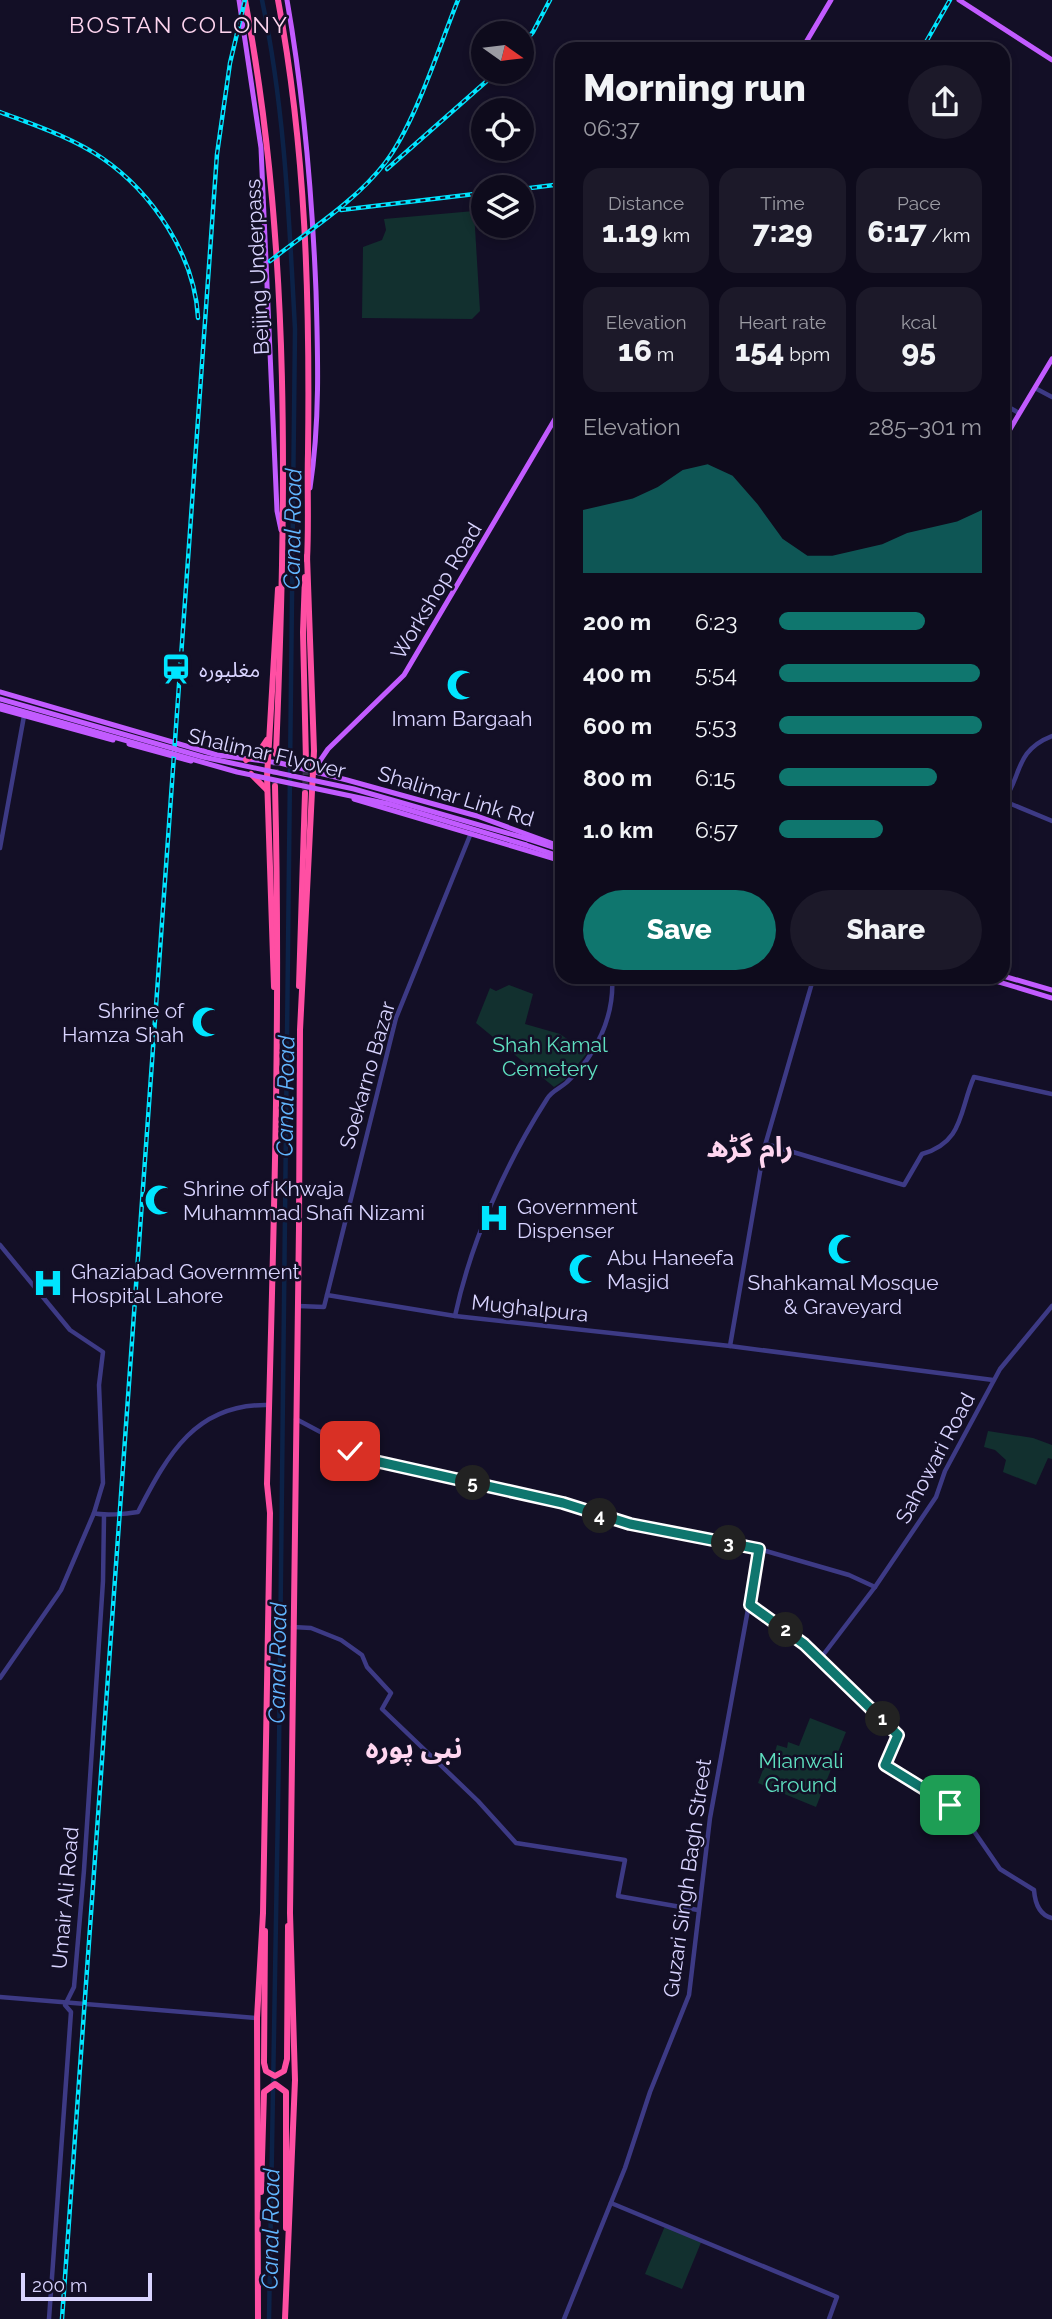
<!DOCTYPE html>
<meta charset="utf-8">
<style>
body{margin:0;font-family:Raleway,"Noto Sans Arabic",sans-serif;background:#1c1929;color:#f1f3f6;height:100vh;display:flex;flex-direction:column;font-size:26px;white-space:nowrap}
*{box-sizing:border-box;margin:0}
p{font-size:23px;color:#9b9ba3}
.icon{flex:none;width:38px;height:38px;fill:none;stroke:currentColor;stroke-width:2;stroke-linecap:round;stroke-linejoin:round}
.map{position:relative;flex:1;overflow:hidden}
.details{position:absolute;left:555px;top:42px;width:455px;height:942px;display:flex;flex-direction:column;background:#0e0b1c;border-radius:21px;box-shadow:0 4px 10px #0003,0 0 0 2px #2e2b3b}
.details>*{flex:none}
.needle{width:46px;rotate:104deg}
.controls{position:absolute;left:471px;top:21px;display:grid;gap:14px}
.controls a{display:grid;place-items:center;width:63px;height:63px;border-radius:50%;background:#0e0b1c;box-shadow:0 4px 10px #0003,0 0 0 2px #2e2b3b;font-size:35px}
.scale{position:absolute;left:21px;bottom:18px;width:131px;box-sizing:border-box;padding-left:7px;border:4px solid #d9d4ff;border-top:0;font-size:19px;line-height:24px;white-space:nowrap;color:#d9d4ff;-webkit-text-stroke:5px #130f26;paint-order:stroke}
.pin{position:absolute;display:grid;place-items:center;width:60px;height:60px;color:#fff;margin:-30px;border-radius:14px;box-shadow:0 4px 10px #0006}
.km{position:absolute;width:35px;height:35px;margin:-18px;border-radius:50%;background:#222;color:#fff;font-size:19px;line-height:35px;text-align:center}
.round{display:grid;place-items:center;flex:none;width:74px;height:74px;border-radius:37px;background:#1c1929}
.headline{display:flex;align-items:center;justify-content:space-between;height:119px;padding:0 28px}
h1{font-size:38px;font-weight:800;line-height:52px}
.figures{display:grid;grid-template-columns:repeat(3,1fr);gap:10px;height:119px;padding:7px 28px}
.figures div{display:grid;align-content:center;border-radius:18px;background:#1c1929;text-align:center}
.figures b{font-size:30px;font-weight:800}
.figures small{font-size:19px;font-weight:400}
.figures p{font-size:19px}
.chart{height:196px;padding:14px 28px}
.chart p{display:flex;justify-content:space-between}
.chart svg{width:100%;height:126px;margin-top:7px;fill:#0f766e;opacity:.7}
.action{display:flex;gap:14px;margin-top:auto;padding:14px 28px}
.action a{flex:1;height:80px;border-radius:42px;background:#0f766e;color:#fff;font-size:28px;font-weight:800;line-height:80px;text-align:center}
.action a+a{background:#1c1929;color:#f1f3f6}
ul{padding:0 28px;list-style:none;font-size:23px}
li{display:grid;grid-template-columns:112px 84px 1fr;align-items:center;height:52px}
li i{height:18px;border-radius:9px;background:#0f766e}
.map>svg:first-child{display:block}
.green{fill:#12302f}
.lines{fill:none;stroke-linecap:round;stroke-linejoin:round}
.canal{stroke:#0c2248;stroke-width:4.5}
.highway-tunnel{stroke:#312d47;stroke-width:6;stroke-dasharray:6 3;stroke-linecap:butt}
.minor{stroke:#3d3a85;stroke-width:4.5}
.major{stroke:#c25bff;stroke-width:5}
.highway{stroke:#ff4fa3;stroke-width:6}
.rail-casing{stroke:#00e5ff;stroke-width:4.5}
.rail{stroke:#130f26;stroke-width:2;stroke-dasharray:5;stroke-linecap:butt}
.major-bridge{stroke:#c25bff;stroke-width:5}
.route-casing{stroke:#fff;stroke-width:14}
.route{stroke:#0f766e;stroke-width:9}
.labels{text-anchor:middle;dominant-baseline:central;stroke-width:5;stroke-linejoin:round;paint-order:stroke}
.street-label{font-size:21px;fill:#d9d4ff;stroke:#130f26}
.poi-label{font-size:21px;fill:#d9d4ff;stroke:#130f26;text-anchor:start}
.park-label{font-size:21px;fill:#5fe0c0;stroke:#130f26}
.neighbourhood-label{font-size:23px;letter-spacing:2px;fill:#ffd6f0;stroke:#130f26}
.water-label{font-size:23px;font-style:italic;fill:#62b6ff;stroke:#130f26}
.district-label{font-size:28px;font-weight:bold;fill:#ffd6f0;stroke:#130f26}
</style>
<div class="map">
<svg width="1052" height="2319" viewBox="0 0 1052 2319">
<rect width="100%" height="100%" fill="#130f26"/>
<g class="green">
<polygon points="474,211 480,311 472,319 362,318 363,247 382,240 386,230 384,219"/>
<polygon points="509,985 533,994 525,1024 560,1034 587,1053 566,1079 554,1087 476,1023 490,988 496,991"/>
<polygon points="988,1431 1033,1438 1052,1445 1052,1459 1048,1458 1036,1485 1003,1472 1006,1460 995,1450 984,1447"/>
<polygon points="810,1718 846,1732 816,1807 758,1783 764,1767 770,1769 777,1745 787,1748 788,1742 799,1746"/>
<polygon points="665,2226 702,2240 682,2289 645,2274"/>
</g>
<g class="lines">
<path class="canal" d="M 262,0 C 285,109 289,219 295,329 L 279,1748 L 269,2319"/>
<g class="highway-tunnel">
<polyline points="275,784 276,754"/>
<polyline points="305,793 306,762"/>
</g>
<g class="minor">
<polyline points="1035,388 1052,397"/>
<polyline points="1003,404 1019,413"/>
<path d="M 1003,801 C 1022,779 1013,751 1052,736"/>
<polyline points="1004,801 1052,821"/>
<polyline points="0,848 24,716"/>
<path d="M 766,1144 L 904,1185 L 922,1154 C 964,1142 959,1111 974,1077 L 1052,1094"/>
<polyline points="0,1245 70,1330 103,1352 99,1385 103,1483 94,1513 61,1590 0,1678"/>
<polyline points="327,1295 455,1316 730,1346 993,1380"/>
<polyline points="298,1306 324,1307 396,1018 471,833"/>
<path d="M 455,1316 C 471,1241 506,1163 547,1099 C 551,1091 561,1088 567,1082 C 596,1056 615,1016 612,976"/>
<polyline points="730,1346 764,1149 814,976"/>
<polyline points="296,1419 375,1461 563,1503 638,1526 759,1549 849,1575 875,1587"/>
<path d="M 94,1513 C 104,1516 126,1514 138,1512 C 168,1454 196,1403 269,1405"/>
<path d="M 750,1605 L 804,1644 L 886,1722 L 898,1735 L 885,1765 L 945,1801 L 969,1824 L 1000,1869 L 1034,1890 C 1035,1903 1039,1915 1052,1918"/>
<polyline points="293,1627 311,1628 341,1640 362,1655 367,1667 391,1693 382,1709 478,1801 516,1843 625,1860 618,1896 698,1910"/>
<polyline points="820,1659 875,1587 936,1497 945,1471 1000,1369 1052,1306"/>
<polyline points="0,1997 257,2018"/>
<polyline points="611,2203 837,2297 829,2319"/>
<polyline points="49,2319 71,2012 65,2005 74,1987 84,1870 103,1581 104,1516"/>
<polyline points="564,2319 625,2168 650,2092 689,1995 710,1818 759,1549"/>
</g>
<g class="major">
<polyline points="239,0 261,148 277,511 281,530"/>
<path d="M 287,0 C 304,97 312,193 316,291 C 318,357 320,423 310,488"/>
<polyline points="959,0 1052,60"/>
<polyline points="802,49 831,0"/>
<polyline points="1003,441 1052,359"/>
<polyline points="0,692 217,755 280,763 347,780 477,816 562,847"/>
<polyline points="0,709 113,740"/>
<polyline points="129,744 191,761"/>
<polyline points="313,771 328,749 404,675 562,407"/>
<polyline points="354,799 562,861"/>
<polyline points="528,839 562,850"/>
<polyline points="526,845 562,857"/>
<polyline points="979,976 1052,998"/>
<polyline points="1003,976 1052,990"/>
</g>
<g class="highway">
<path d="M 245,0 C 292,247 286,504 276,754"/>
<path d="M 278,0 C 306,150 310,301 308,453 C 307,488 309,524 307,560"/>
<polyline points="305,577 303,632 306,762"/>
<polyline points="246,760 259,752 267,740"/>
<polyline points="251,774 267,790"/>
<polyline points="299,986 305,793"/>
<polyline points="274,987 267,777 278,589"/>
<polyline points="265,1931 264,2063 266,2071 275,2076 284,2071 287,2059 288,1926"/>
<polyline points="261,2192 264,2092 275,2084 286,2092 286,2228"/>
<path d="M 258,2319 L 257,2018 L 263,1913 L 270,1513 L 267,1484 C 273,1252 281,1019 275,786"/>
<polyline points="285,2319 295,2080 290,1913 299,1226 300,1030 314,751 307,556"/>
</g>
<g class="rail-casing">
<g id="rail">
<polyline points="522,45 533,32 550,0"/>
<polyline points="922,49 950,0"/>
<path d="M 0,112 C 34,125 71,137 102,158 C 153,193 195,256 198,318"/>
<polyline points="387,169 497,72"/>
<polyline points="522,189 562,184"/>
<polyline points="341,210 483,193"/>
<path d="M 270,261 C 308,231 355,202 385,163 C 415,124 439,47 458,0"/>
<polyline points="62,2319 217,154 230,63 245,0"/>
</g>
</g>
<use href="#rail" class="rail"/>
<g class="major-bridge">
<polyline points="0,699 203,757 354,789 528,839"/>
<polyline points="0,705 237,772 389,804 526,845"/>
</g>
</g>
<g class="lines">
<g class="route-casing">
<polyline id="route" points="350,1451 375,1461 563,1503 630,1524 759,1549 750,1605 804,1644 898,1735 885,1765 950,1805"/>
</g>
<use href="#route" class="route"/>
</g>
<defs>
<g id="station-bare" transform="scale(2.415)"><path d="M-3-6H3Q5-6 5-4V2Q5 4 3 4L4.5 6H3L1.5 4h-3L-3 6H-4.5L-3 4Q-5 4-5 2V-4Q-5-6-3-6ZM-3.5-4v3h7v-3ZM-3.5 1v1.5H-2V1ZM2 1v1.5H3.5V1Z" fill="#00e5ff" stroke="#130f26" stroke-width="2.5" paint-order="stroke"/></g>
<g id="mosque-bare" transform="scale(2.415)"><path d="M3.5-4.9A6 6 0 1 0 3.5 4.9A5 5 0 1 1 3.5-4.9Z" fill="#00e5ff" stroke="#130f26" stroke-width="2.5" paint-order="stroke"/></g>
<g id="hospital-bare" transform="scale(2.415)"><path d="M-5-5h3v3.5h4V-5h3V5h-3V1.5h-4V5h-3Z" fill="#00e5ff" stroke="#130f26" stroke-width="2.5" paint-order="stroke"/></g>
</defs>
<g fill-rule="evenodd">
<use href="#station-bare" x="176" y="669"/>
<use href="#mosque-bare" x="462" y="685"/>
<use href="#mosque-bare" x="207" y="1022"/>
<use href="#mosque-bare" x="160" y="1200"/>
<use href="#hospital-bare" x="494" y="1218"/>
<use href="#mosque-bare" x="843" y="1249"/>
<use href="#mosque-bare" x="584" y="1269"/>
<use href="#hospital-bare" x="48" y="1283"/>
</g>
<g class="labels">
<g class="street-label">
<text transform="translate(257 267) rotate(-93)">Beijing Underpass</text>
<text transform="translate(436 591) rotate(-59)">Workshop Road</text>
<text transform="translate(267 753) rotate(13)">Shalimar Flyover</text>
<text transform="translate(456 796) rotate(17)">Shalimar Link Rd</text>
<text transform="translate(367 1075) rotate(-74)">Soekarno Bazar</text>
<text transform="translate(530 1308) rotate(6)">Mughalpura</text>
<text transform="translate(935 1458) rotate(-62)">Sahowari Road</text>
<text transform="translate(687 1878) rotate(-82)">Guzari Singh Bagh Street</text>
<text transform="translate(65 1898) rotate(-85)">Umair Ali Road</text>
</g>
<g class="poi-label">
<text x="199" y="669">مغلپورہ</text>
<text x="462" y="718" text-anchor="middle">Imam Bargaah</text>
<text x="184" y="1010" text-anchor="end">Shrine of<tspan x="184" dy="24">Hamza Shah</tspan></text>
<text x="183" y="1188">Shrine of Khwaja<tspan x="183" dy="24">Muhammad Shafi Nizami</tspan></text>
<text x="517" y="1206">Government<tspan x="517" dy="24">Dispenser</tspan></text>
<text x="607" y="1257">Abu Haneefa<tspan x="607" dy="24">Masjid</tspan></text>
<text x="71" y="1271">Ghaziabad Government<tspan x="71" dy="24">Hospital Lahore</tspan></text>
<text x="843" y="1282" text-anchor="middle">Shahkamal Mosque<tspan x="843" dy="24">&amp; Graveyard</tspan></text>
</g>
<g class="park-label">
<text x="550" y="1044">Shah Kamal<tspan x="550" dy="24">Cemetery</tspan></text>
<text x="801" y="1760">Mianwali<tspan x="801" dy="24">Ground</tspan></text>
</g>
<g class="neighbourhood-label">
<text x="179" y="24">BOSTAN COLONY</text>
</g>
<g class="water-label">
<text transform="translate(292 529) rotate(-89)">Canal Road</text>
<text transform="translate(285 1096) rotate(-89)">Canal Road</text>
<text transform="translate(277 1663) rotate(-89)">Canal Road</text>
<text transform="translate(270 2229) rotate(-89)">Canal Road</text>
</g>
<g class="district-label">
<text x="750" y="1147">رام گڑھ</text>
<text x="414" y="1748">نبی پورہ</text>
</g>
</g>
</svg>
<div class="controls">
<a><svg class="needle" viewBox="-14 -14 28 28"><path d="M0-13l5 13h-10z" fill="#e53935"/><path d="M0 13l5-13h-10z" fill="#9b9ba3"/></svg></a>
<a><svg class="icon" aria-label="locate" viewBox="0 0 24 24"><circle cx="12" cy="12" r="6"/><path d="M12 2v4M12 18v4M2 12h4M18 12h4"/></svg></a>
<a><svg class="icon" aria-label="layers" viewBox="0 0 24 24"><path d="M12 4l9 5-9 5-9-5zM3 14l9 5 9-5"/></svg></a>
</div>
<div class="scale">200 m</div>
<div class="pin" style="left:950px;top:1805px;background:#1e9e55"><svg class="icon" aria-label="arrive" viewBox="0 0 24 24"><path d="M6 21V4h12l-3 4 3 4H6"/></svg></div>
<div class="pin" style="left:350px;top:1451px;background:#d93025"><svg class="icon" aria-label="check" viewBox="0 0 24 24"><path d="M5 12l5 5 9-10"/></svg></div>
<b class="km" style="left:883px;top:1719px">1</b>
<b class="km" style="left:786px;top:1630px">2</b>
<b class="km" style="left:729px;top:1543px">3</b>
<b class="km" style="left:600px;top:1516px">4</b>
<b class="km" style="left:473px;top:1483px">5</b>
<section class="details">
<div class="headline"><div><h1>Morning run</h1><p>06:37</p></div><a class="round"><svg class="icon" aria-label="share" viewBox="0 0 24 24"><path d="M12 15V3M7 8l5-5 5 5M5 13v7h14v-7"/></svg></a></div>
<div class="figures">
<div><p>Distance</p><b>1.19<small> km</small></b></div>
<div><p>Time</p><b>7:29</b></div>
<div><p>Pace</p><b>6:17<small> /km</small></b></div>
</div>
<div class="figures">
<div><p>Elevation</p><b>16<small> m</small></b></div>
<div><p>Heart rate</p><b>154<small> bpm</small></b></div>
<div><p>kcal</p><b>95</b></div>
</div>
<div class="chart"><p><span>Elevation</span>285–301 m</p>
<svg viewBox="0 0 160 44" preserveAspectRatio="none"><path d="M0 44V22L10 20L20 18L30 14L40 8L50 6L60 10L70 20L80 32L90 38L100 38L110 36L120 34L130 30L140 28L150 26L160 22V44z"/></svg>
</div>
<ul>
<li><b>200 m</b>6:23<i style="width:72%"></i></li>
<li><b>400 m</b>5:54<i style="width:99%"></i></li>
<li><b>600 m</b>5:53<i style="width:100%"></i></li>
<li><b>800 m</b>6:15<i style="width:78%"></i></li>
<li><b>1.0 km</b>6:57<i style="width:51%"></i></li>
</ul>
<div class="action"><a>Save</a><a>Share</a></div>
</section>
</div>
